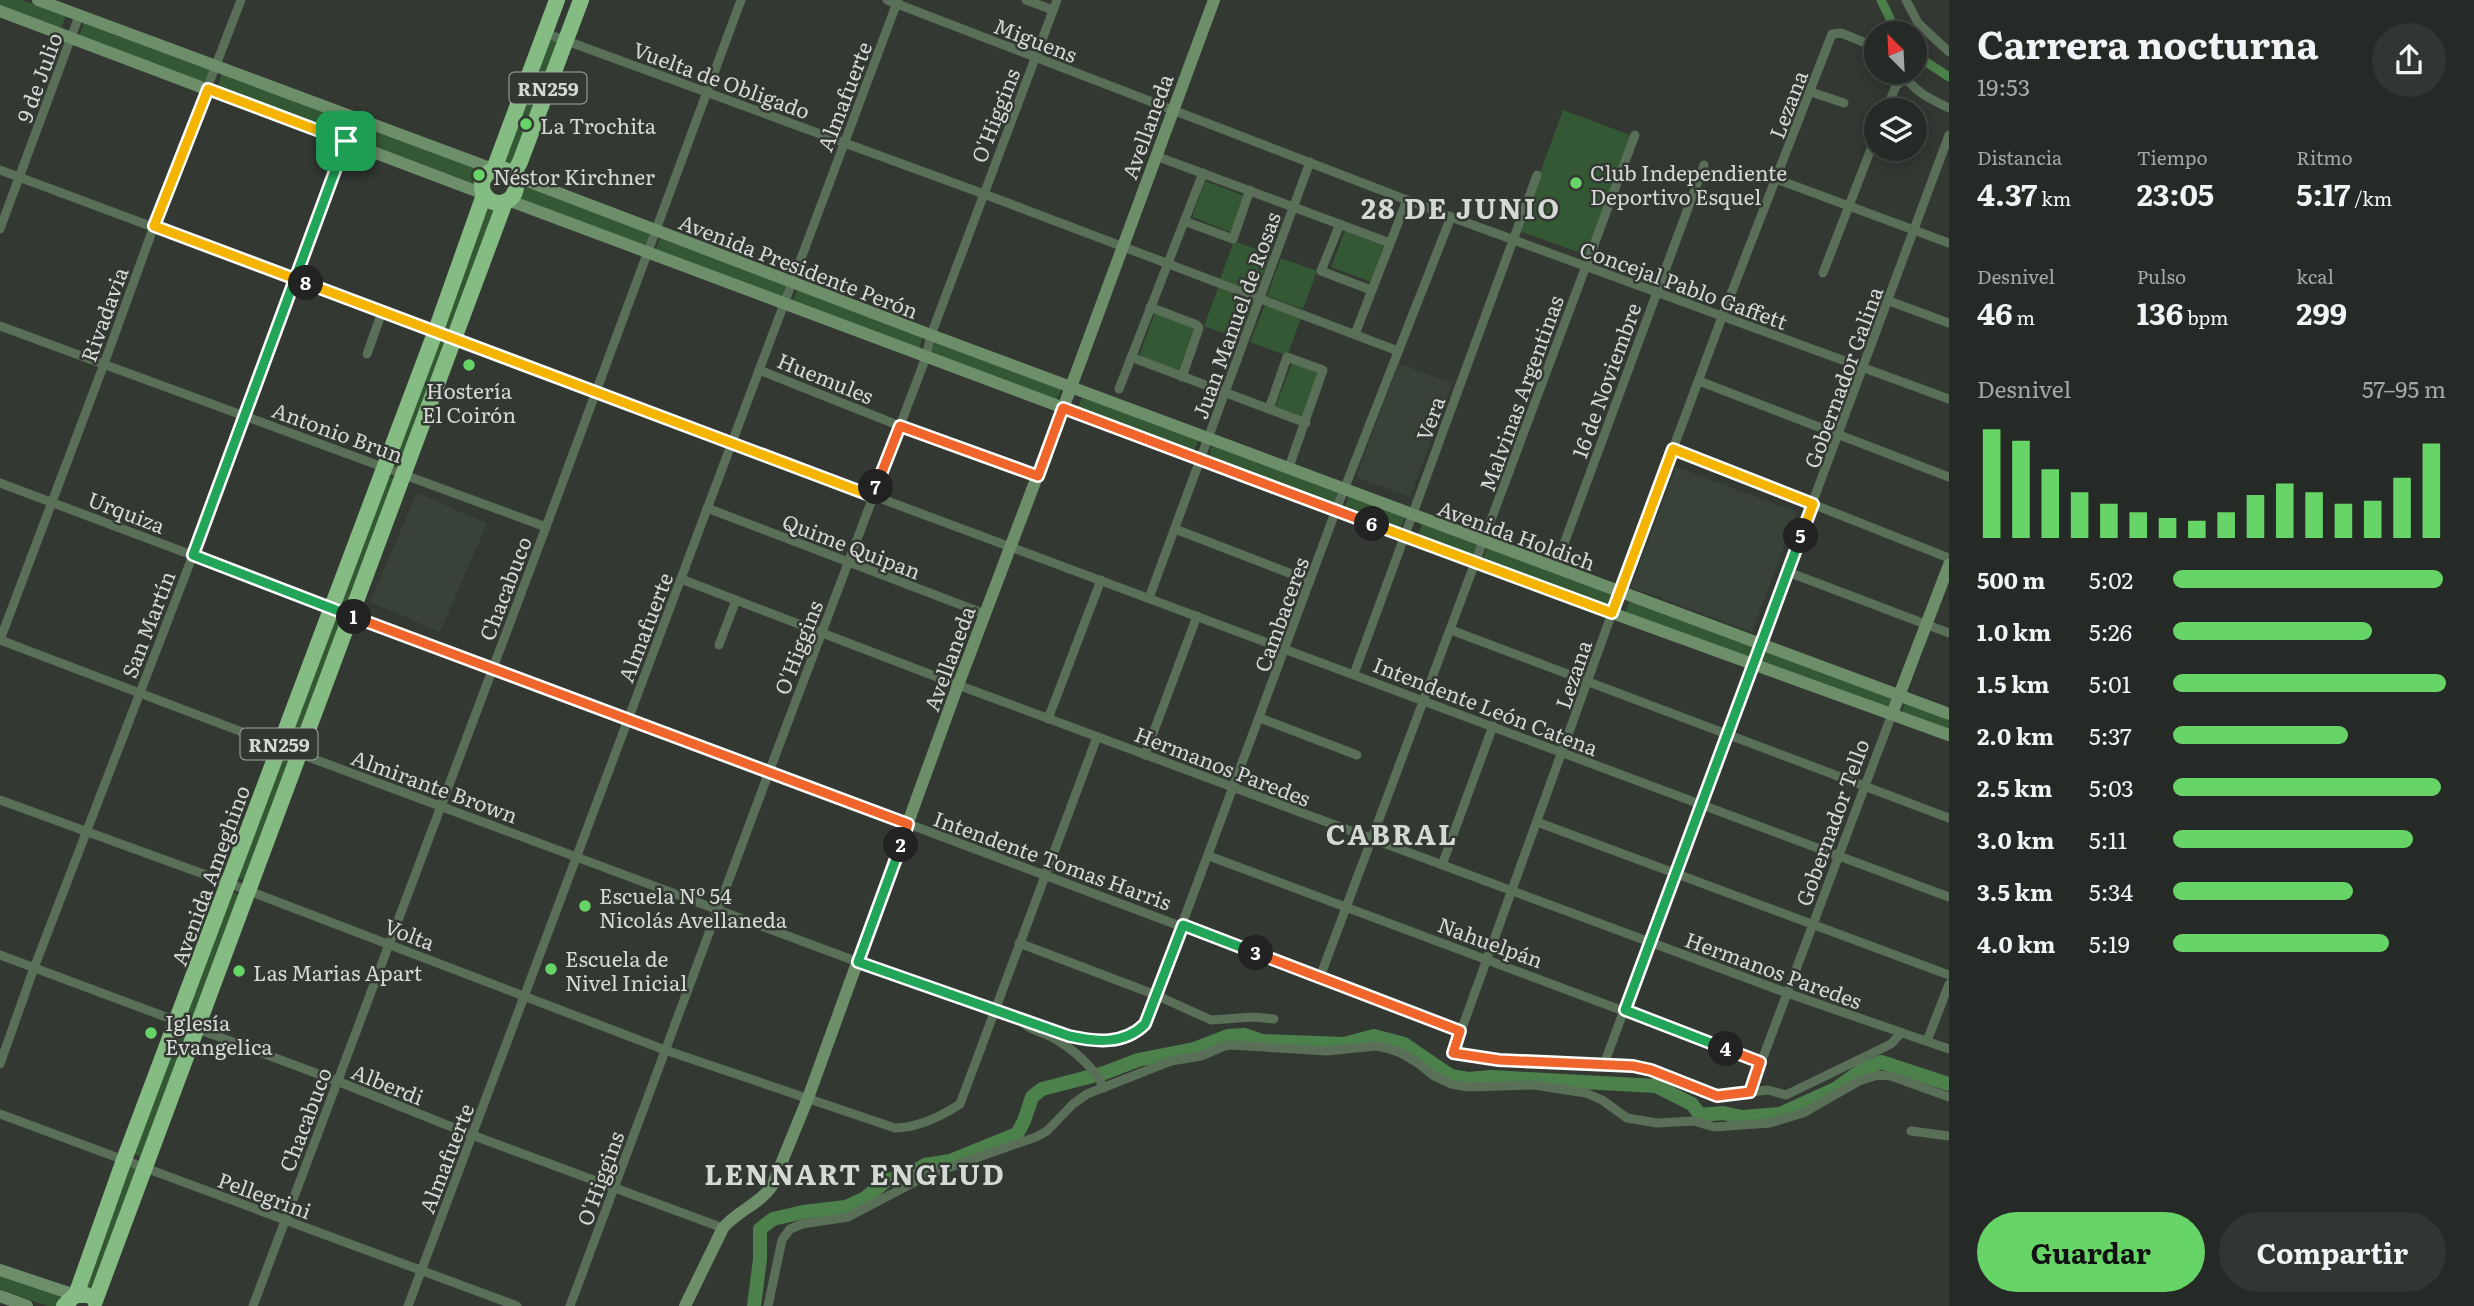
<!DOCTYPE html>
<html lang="es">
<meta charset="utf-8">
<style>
body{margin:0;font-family:Literata,serif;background:#323632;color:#f1f3f6;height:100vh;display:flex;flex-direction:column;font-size:26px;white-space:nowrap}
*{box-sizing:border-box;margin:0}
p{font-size:23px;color:#a4a7a7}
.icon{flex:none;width:38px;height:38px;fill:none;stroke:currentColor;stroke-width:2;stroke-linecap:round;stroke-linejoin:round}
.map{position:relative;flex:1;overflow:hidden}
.sheet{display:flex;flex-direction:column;background:#262a26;width:525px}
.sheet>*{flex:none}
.needle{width:46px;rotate:336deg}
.controls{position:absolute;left:1864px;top:21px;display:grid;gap:14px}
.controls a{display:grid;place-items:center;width:63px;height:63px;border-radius:50%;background:#262a26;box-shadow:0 4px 18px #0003,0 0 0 2px #424643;font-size:35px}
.pin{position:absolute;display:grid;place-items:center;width:60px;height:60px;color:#fff;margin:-30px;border-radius:14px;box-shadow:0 4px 10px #0006}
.km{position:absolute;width:35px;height:35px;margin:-18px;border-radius:50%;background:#222;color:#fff;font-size:19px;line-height:35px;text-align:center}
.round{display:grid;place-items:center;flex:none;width:74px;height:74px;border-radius:37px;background:#323632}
.overview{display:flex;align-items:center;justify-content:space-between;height:119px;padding:0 28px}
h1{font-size:38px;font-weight:700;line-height:52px}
.stats{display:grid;grid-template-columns:repeat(3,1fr);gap:10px;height:119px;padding:7px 28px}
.stats div{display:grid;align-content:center}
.stats b{font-size:30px;font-weight:700}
.stats small{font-size:19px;font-weight:400}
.stats p{font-size:19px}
.chart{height:196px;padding:14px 28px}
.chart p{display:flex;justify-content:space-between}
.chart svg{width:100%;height:126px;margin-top:7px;stroke:#66d467;stroke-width:6}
.button{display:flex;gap:14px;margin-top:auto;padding:14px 28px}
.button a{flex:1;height:80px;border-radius:42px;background:#66d467;color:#111;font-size:28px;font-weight:700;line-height:80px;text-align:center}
.button a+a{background:#323632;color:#f1f3f6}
ul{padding:0 28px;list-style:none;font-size:23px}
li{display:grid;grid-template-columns:112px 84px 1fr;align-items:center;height:52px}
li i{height:18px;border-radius:9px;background:#66d467}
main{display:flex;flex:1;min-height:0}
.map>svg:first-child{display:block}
.built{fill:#394238}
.green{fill:#345833}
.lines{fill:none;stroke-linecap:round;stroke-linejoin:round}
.canal{stroke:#4c814b;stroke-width:9}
.river{stroke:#4c814b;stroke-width:14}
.street{stroke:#596f58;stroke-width:9}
.secondary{stroke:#6c8f6a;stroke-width:12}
.highway{stroke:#85bc83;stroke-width:16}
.split-1-casing{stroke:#fff;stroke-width:14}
.split-2-casing{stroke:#fff;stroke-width:14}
.split-3-casing{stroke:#fff;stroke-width:14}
.split-4-casing{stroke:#fff;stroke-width:14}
.split-5-casing{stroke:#fff;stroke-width:14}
.split-6-casing{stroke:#fff;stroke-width:14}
.split-7-casing{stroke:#fff;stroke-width:14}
.split-8-casing{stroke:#fff;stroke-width:14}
.split-9-casing{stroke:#fff;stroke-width:14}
.split-1{stroke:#22a559;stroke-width:9}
.split-2{stroke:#f0652b;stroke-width:9}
.split-3{stroke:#22a559;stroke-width:9}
.split-4{stroke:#f0652b;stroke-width:9}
.split-5{stroke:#22a559;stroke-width:9}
.split-6{stroke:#f5b400;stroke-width:9}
.split-7{stroke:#f0652b;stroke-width:9}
.split-8{stroke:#f5b400;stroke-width:9}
.split-9{stroke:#f5b400;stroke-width:9}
.poi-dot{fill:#66d467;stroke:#333833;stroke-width:2.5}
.labels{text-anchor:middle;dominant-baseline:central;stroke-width:5;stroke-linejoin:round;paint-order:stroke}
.shield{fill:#333833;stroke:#a4a8a4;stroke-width:2}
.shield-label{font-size:19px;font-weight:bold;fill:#d5d8d5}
.street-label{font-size:21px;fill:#d5d8d5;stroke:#333833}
.poi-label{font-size:21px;fill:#d5d8d5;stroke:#333833;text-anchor:start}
.district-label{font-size:28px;font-weight:bold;letter-spacing:2px;fill:#d4dad3;stroke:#333833}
</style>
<main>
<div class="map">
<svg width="1949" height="1306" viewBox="0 0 1949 1306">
<rect width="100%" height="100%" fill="#333833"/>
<g class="built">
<polygon points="1399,364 1452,383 1410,497 1356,477"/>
<polygon points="1676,467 1797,512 1752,632 1631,587"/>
<polygon points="417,493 487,523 440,632 370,602"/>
</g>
<g class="green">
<polygon points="0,0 22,0 66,16 61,28 0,5"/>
<polygon points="84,23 210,70 206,83 79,36"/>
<polygon points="548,38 558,42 513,168 503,165"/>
<polygon points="222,74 348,120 343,133 217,87"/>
<polygon points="1563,110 1633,136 1589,256 1519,231"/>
<polygon points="356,125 483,171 478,185 351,138"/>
<polygon points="1205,181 1245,196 1231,232 1192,217"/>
<polygon points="523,186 650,232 645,245 518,199"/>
<polygon points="488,204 498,207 452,334 443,330"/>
<polygon points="1345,231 1384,246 1371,282 1331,267"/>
<polygon points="660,238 786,284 782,297 655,251"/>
<polygon points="1234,241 1271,255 1256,292 1220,279"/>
<polygon points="1281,258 1317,271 1303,309 1267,296"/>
<polygon points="1218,288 1254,301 1240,339 1204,326"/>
<polygon points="797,290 923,336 919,349 792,303"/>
<polygon points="1265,305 1301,318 1287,356 1250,342"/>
<polygon points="1155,313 1197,329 1181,371 1139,356"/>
<polygon points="437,339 447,342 402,469 392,465"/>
<polygon points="935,341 1062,387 1057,400 931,354"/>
<polygon points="1292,363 1320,373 1302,418 1275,408"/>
<polygon points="1083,395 1199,439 1194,451 1078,407"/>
<polygon points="1212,446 1339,492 1334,505 1208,459"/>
<polygon points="385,474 394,478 349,604 339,601"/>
<polygon points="1349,496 1405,517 1400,530 1344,509"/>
<polygon points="1422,524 1478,545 1473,558 1417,537"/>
<polygon points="1487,548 1613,594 1608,607 1482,561"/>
<polygon points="1630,600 1756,646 1751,659 1625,613"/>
<polygon points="331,617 341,620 296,746 286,743"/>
<polygon points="1766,650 1892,696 1887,709 1761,663"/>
<polygon points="1906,701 1949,717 1949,731 1901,714"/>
<polygon points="282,751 291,754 246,881 236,877"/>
<polygon points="230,892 240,895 195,1022 185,1018"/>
<polygon points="180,1028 190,1031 144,1158 134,1154"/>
<polygon points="128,1165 138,1168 93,1294 83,1291"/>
<polygon points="0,1274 64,1297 61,1306 47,1306 0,1289"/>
</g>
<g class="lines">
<g class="canal">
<polyline points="1881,0 1897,33"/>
<polyline points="1914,54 1949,77"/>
</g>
<polyline class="river" points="754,1306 760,1259 760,1229 773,1219 803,1212 846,1207 864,1199 886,1181 911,1173 925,1165 950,1161 1017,1134 1024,1121 1032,1097 1042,1089 1104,1073 1138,1060 1194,1049 1228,1036 1244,1035 1262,1041 1344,1044 1374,1036 1404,1044 1451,1076 1468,1079 1491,1077 1656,1086 1692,1104 1700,1115 1723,1113 1742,1117 1780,1114 1837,1088 1862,1070 1881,1062 1949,1084"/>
<g class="street">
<polyline points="887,0 1451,217 1949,399"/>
<polyline points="1026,0 1053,10"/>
<polyline points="1906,0 1918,23 1949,52"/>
<polyline points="545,33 984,194 1398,351"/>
<polyline points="1876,47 1841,33 1832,34 1722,317 1612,613 1453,1053 1499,1060 1633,1066 1651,1070 1717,1096 1768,1090 1786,1095 1891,1044 1901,1033"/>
<path d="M 1904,72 C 1910,90 1932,100 1949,108"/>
<polyline points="1811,92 1844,103"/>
<polyline points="1886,110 1896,86 1902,81 1907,81"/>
<polyline points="1156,156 1390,243"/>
<polyline points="0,170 1949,897"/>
<polyline points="1776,179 1949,243"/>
<polyline points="1184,221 1233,239 1250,190"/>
<polyline points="1340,224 1321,271 1371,290"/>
<polyline points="0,229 79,16"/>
<polyline points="1823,273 1876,136"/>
<polyline points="1889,301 1949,323"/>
<polyline points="1150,307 1197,325 1199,328 1182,377"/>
<polyline points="0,326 546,527"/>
<polyline points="1355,334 1407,200"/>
<polyline points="367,354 382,312"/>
<polyline points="1131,357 1306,423"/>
<polyline points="759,370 900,426 1038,476"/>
<polyline points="1699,381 1949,477"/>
<polyline points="1119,389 1203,173"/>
<polyline points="1269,409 1287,357 1323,370 1289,467"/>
<polyline points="1673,449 1949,558"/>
<polyline points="0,483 1460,1031"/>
<polyline points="707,508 985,614"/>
<polyline points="1175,529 1310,581"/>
<polyline points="1555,568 1704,165"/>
<polyline points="1788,572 1949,633"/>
<polyline points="681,579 958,685 1787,993 1949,1049"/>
<polyline points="1149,598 1310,162"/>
<polyline points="1451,630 1949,818"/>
<path d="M 0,640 L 279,746 L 858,962 L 1019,1019 C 1028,1030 1040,1031 1052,1037 C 1073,1049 1094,1067 1104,1088"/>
<polyline points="0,640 104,364 154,226 241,0"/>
<polyline points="719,645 736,600"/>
<polyline points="1354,674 1537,175"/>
<polyline points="1260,718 1357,755"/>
<polyline points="1048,719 1101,580"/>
<polyline points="1145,755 1197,616"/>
<path d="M 0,800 L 228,883 L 665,1050 L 895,1128 C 917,1128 942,1116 960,1104 L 1097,737"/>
<polyline points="1537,822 1949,975"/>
<polyline points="1209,856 1760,1062"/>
<polyline points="1442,865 1493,726"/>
<polyline points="1019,943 1156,995 1211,1020 1253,1017 1274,1019"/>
<polyline points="0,955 337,1081 472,1135 723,1228"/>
<polyline points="1320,977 1635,135"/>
<path d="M 1028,1022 C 1064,1034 1113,1057 1145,1024 L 1336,510 L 1451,217"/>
<polyline points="1927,1041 1949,984"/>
<polyline points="0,1064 34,968 193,555 354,117"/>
<polyline points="1604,1064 1949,135"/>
<polyline points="1750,1092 1892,714"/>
<polyline points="0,1114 517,1306"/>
<polyline points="1911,1131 1949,1136"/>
<polyline points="253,1306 546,527 741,0"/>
<polyline points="408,1306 898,0"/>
<polyline points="570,1306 769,772 926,357 931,335 1057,0"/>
<polyline points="768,1306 782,1240 790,1229 802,1224 848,1217 928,1175 1036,1137 1047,1131 1073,1104 1087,1094 1171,1061 1201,1056 1222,1047 1230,1045 1327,1051 1376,1046 1386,1048 1401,1053 1418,1063 1434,1076 1451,1084 1468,1087 1534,1085 1586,1093 1602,1100 1627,1118 1657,1123 1693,1121 1714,1127 1770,1123 1803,1113 1859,1081 1878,1075 1891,1076 1949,1097"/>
</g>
<g class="secondary">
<polyline points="38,0 493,169"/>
<polyline points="0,11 484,194"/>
<polyline points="514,176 931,335 1949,714"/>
<polyline points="508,200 1612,613 1949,735"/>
<polyline points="1892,714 1949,565"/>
<polyline points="0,1270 75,1295"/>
<polyline points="0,1296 27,1306"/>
<path d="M 685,1306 L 723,1228 C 737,1211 760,1204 772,1186 L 808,1098 L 958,685 L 1071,387 L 1214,0"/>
</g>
<g class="highway">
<circle cx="499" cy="186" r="17"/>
<polyline points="494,169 557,0"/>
<polyline points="513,175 520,162 581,0"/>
<polyline points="76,1295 124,1160 435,333 484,195"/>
<polyline points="95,1301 505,202"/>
<polyline points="64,1306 75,1295 86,1295"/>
</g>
</g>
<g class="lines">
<g class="split-1-casing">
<polyline id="split-1" points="346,141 193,555 354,617"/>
</g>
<g class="split-2-casing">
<polyline id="split-2" points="354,617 908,824 901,845"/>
</g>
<g class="split-3-casing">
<path id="split-3" d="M 901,845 L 858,962 L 1069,1036 C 1096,1042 1124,1045 1145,1024 L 1183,925 L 1256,953"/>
</g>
<g class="split-4-casing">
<polyline id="split-4" points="1256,953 1460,1031 1453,1053 1499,1060 1633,1066 1651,1070 1717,1096 1750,1092 1760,1062 1726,1049"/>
</g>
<g class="split-5-casing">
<polyline id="split-5" points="1726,1049 1625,1010 1801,536"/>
</g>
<g class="split-6-casing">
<polyline id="split-6" points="1372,524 1612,613 1673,449 1813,504 1801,536"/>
</g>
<g class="split-7-casing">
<polyline id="split-7" points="876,487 900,426 1038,476 1063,408 1372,524"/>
</g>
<g class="split-8-casing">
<polyline id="split-8" points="306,283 872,496 876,487"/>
</g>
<g class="split-9-casing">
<polyline id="split-9" points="306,283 154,226 208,89 346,141"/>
</g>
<use href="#split-1" class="split-1"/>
<use href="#split-2" class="split-2"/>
<use href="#split-3" class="split-3"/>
<use href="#split-4" class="split-4"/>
<use href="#split-5" class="split-5"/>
<use href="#split-6" class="split-6"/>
<use href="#split-7" class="split-7"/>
<use href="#split-8" class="split-8"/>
<use href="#split-9" class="split-9"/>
</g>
<g class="poi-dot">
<circle cx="526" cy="124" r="7"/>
<circle cx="479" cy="175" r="7"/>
<circle cx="1576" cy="183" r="7"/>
<circle cx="469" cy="365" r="7"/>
<circle cx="585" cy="906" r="7"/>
<circle cx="551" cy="969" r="7"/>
<circle cx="239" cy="971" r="7"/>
<circle cx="151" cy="1033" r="7"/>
</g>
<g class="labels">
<g class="shield">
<rect x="509.5" y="72.5" width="77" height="31" rx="5"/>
<rect x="240.5" y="728.5" width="77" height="31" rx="5"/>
</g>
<g class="shield-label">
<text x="548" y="88">RN259</text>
<text x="279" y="744">RN259</text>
</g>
<g class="street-label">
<text transform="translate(1036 39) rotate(21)">Miguens</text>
<text transform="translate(38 77) rotate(-70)">9 de Julio</text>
<text transform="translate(722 79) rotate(20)">Vuelta de Obligado</text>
<text transform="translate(843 96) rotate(-69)">Almafuerte</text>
<text transform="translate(1787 104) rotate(-69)">Lezana</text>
<text transform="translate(994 115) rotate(-69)">O'Higgins</text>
<text transform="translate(1146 126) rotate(-70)">Avellaneda</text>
<text transform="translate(799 265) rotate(21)">Avenida Presidente Perón</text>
<text transform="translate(1684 284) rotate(20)">Concejal Pablo Gaffett</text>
<text transform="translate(103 314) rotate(-70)">Rivadavia</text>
<text transform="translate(1235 315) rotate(-70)">Juan Manuel de Rosas</text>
<text transform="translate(826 377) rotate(22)">Huemules</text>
<text transform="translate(1842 377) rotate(-70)">Gobernador Galina</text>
<text transform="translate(1605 380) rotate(-70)">16 de Noviembre</text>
<text transform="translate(1520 393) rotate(-70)">Malvinas Argentinas</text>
<text transform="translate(1429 418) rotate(-70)">Vera</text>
<text transform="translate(338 431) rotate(20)">Antonio Brun</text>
<text transform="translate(127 511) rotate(21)">Urquiza</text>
<text transform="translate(1517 534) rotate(20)">Avenida Holdich</text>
<text transform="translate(852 545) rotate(21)">Quime Quipan</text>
<text transform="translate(504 588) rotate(-69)">Chacabuco</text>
<text transform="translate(1280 614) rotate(-70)">Cambaceres</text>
<text transform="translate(147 624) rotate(-69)">San Martín</text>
<text transform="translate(644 627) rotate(-69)">Almafuerte</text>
<text transform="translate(797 647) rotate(-69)">O'Higgins</text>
<text transform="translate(948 658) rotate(-70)">Avellaneda</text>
<text transform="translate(1572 674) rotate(-71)">Lezana</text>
<text transform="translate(1486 705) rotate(21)">Intendente León Catena</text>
<text transform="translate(1223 765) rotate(21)">Hermanos Paredes</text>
<text transform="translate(435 785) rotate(20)">Almirante Brown</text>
<text transform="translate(1831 822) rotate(-70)">Gobernador Tello</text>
<text transform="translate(1053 859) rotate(20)">Intendente Tomas Harris</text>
<text transform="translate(209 875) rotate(-70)">Avenida Ameghino</text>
<text transform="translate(410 933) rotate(21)">Volta</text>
<text transform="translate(1491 941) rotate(20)">Nahuelpán</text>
<text transform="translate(1774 969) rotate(20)">Hermanos Paredes</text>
<text transform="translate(388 1083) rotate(22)">Alberdi</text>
<text transform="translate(304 1119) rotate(-69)">Chacabuco</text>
<text transform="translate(445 1158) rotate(-69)">Almafuerte</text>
<text transform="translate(599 1178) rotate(-70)">O'Higgins</text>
<text transform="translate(265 1194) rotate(20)">Pellegrini</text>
</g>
<g class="poi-label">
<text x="540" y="124">La Trochita</text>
<text x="1590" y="171">Club Independiente<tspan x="1590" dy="24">Deportivo Esquel</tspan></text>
<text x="493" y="175">Néstor Kirchner</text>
<text x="469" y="389" text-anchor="middle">Hostería<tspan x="469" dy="24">El Coirón</tspan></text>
<text x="599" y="894">Escuela Nº 54<tspan x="599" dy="24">Nicolás Avellaneda</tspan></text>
<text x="565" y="957">Escuela de<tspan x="565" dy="24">Nivel Inicial</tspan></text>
<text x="253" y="971">Las Marias Apart</text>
<text x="165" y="1021">Iglesía<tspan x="165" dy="24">Evangelica</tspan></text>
</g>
<g class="district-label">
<text x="1461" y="207">28 DE JUNIO</text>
<text x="1392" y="833">CABRAL</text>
<text x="855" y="1173">LENNART ENGLUD</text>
</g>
</g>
</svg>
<div class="controls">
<a><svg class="needle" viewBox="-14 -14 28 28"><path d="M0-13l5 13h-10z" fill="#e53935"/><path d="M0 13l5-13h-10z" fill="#a4a7a7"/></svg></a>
<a><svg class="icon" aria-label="layers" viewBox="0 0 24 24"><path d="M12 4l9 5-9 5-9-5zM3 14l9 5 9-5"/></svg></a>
</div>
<div class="pin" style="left:346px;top:141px;background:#1e9e55"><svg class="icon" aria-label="arrive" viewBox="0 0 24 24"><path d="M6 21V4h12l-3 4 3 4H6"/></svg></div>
<b class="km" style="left:354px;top:617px">1</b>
<b class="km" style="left:901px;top:845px">2</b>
<b class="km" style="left:1256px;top:953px">3</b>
<b class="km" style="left:1726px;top:1049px">4</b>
<b class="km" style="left:1801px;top:536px">5</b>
<b class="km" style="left:1372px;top:524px">6</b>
<b class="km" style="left:876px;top:487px">7</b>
<b class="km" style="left:306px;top:283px">8</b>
</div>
<section class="sheet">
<div class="overview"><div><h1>Carrera nocturna</h1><p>19:53</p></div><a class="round"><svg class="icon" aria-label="share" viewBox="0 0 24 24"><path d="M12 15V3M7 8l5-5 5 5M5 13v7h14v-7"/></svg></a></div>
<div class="stats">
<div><p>Distancia</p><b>4.37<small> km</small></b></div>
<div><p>Tiempo</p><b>23:05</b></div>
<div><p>Ritmo</p><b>5:17<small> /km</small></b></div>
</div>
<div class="stats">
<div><p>Desnivel</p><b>46<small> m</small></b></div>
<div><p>Pulso</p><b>136<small> bpm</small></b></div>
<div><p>kcal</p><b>299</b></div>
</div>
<div class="chart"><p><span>Desnivel</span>57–95 m</p>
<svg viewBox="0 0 160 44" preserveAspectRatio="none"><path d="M5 44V6M15 44V10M25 44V20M35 44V28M45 44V32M55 44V35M65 44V37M75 44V38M85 44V35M95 44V29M105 44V25M115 44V28M125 44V32M135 44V31M145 44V23M155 44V11"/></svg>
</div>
<ul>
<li><b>500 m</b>5:02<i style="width:99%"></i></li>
<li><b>1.0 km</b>5:26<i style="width:73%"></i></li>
<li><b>1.5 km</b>5:01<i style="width:100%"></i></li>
<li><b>2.0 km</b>5:37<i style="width:64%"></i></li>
<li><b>2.5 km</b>5:03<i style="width:98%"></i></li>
<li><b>3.0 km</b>5:11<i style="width:88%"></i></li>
<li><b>3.5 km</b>5:34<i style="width:66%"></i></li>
<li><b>4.0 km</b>5:19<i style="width:79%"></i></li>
</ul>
<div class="button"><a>Guardar</a><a>Compartir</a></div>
</section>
</main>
